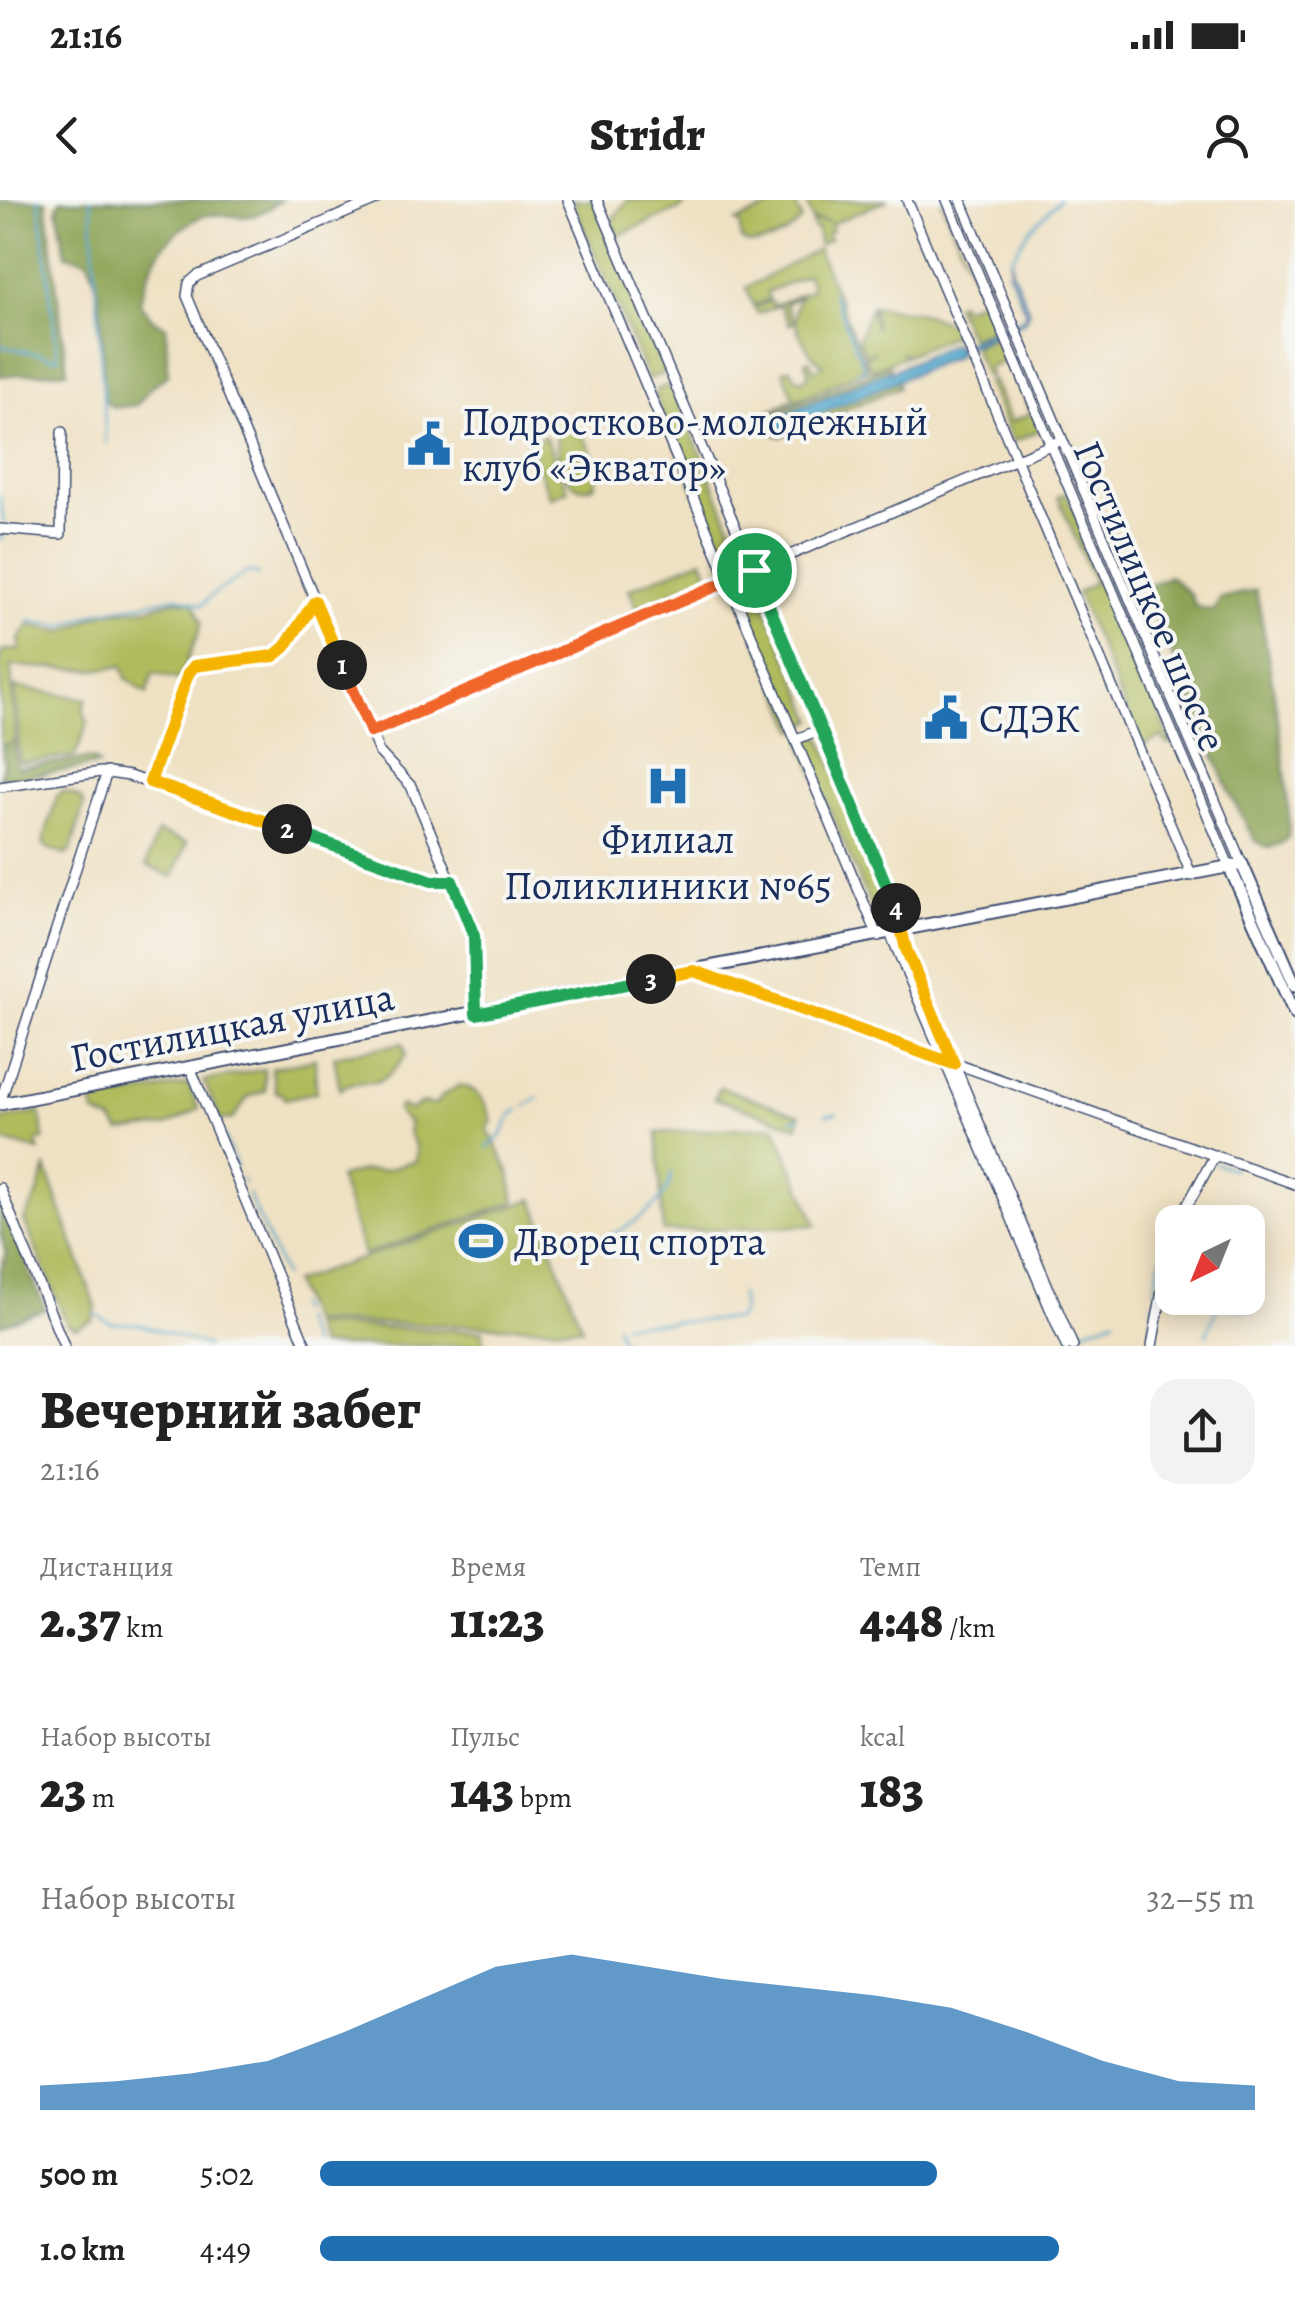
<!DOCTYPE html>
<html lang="ru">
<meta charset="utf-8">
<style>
body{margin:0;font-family:Alegreya,serif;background:#f2f2f2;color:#222;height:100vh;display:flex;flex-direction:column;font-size:38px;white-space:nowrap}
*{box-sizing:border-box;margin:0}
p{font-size:32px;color:#767676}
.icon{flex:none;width:55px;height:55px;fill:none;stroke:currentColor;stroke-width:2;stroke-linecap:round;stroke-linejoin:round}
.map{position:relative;height:1146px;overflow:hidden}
.details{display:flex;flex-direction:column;background:#fff;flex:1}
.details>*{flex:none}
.needle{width:65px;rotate:223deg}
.fabs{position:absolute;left:1155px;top:1005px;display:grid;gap:20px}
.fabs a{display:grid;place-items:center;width:110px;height:110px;border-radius:20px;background:#fff;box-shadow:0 5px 25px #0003;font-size:50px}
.pin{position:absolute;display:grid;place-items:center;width:85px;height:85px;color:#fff;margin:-42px;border:5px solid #fff;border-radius:50%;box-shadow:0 2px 10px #0007}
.km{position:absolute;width:50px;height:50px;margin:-25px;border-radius:50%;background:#222;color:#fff;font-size:28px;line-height:50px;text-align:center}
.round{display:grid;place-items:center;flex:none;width:105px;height:105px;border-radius:30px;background:#f2f2f2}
.overview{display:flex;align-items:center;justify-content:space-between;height:170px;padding:0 40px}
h1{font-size:55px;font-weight:800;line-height:75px}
.figures{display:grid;grid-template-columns:repeat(3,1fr);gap:15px;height:170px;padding:10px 40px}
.figures div{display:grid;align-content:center}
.figures b{font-size:50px;font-weight:800}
.figures small{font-size:28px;font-weight:400}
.figures p{font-size:28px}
.chart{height:280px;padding:20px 40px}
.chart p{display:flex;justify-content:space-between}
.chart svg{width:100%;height:180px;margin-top:10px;fill:#1f6fb2;opacity:.7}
ul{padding:0 40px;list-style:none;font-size:32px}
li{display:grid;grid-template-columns:160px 120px 1fr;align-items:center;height:75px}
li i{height:25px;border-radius:12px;background:#1f6fb2}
.status{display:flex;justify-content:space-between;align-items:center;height:70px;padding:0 50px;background:#fff;direction:ltr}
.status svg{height:28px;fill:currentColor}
header{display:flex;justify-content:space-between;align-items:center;height:130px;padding:0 40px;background:#fff;font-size:45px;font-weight:800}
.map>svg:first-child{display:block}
.green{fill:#b0bb5d;stroke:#66755e;stroke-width:2.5}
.forest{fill:#8ca354;stroke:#546959;stroke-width:2.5}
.water{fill:#4fa5cb;stroke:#356a94;stroke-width:2.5}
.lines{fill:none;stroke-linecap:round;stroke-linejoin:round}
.stream{stroke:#4fa5cb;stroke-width:2.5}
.minor-casing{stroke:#3b4a6d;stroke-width:12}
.major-casing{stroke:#3b4a6d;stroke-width:15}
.minor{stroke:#fff;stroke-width:9}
.major{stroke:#fff;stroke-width:11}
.split-1-casing{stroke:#fff;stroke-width:20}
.split-2-casing{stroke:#fff;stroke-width:20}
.split-3-casing{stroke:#fff;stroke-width:20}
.split-4-casing{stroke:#fff;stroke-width:20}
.split-5-casing{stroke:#fff;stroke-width:20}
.split-1{stroke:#f0652b;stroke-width:12}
.split-2{stroke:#f5b400;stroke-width:12}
.split-3{stroke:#22a559;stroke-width:12}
.split-4{stroke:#f5b400;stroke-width:12}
.split-5{stroke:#22a559;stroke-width:12}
.labels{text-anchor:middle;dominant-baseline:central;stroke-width:8;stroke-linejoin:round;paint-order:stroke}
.poi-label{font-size:40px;fill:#1b2f5e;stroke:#f6f6f2;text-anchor:start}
.street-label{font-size:40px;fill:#1b2f5e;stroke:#f6f6f2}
</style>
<div class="status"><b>21:16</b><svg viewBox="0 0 49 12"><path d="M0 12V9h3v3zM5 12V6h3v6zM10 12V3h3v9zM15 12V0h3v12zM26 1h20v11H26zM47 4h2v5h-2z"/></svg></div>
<header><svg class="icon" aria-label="back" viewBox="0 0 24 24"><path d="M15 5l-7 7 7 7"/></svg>Stridr<svg class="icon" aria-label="person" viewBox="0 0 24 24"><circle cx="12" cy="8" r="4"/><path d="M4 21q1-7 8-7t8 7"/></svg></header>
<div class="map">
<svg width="1295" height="1146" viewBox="0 0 1295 1146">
<rect width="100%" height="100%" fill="#f6f6f2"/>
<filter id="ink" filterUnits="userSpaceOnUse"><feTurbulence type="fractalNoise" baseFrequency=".01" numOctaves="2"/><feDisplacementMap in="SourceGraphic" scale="20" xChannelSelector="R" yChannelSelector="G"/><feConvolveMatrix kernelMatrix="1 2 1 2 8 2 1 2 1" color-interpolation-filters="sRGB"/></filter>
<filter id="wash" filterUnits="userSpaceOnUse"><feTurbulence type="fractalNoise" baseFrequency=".0048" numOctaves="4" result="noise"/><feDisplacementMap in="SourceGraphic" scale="40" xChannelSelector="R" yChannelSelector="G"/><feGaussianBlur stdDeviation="2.25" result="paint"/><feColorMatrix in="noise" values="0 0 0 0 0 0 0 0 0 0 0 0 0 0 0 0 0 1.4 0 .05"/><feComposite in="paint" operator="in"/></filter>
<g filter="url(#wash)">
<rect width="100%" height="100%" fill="#efe1c3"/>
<g class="green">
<polygon points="572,0 593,0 665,173 648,179"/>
<polygon points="627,0 686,0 682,8 617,36 611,21"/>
<path d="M 786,0 L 791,0 L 790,2 L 795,3 L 802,19 C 791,34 759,51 741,40 L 740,24 L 736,22 Z"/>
<polygon points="805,0 888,0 835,22 831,26 833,30 827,33 830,39 819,45 817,29 814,29 812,21 830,22 812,19"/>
<polygon points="941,0 1040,230 1013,242 987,182 992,180 1011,222 1031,213 1008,160 988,168 990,175 986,177 974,150 974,146 998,135 994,128 970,138 955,104 959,102 963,108 983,99"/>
<path d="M 818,49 L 867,169 L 754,219 L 794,198 L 783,171 L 791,168 L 795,177 L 803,180 L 809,174 L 805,162 L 809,160 L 814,170 L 824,165 C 805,154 786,117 800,97 L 785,103 L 794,123 L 789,125 L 780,105 L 758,114 L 754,107 L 770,101 L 773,106 L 812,89 L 807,75 L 767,92 L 769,99 L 754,106 L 746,88 Z"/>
<polygon points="872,106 923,113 951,124 955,134 907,155 903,153 905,156 871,170 865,157 875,151 865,155 858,139 870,108 876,129"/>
<polygon points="889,165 892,171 770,221 775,233 896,180 899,187 781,237 769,232 766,220 772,214"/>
<polygon points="665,186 672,187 746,361 728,369 655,197 657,190"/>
<path d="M 573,227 C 588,237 601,267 595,285 C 569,301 553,254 557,234 Z"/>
<polygon points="545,236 568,290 550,298 528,244"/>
<polygon points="1066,293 1172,543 1168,545 1162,537 1141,546 1077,393 1094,382 1058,297"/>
<polygon points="703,359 710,378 683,387 638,410 629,389"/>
<polygon points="757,385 814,520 796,530 738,393"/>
<polygon points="176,400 193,402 202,423 180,480 153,473 147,494 126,478 122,466 94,470 11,466 15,540 5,546 1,543 0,454 4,450 20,450 19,439 29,425 63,432 105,412 148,408"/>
<polygon points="15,487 87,499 83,510 88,523 75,556 20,563"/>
<polygon points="818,535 821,537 897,718 877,722 802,543"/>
<polygon points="63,591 80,598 84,604 71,651 65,655 47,648 43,643 57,596"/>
<polygon points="157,632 187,643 173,677 146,665"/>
<path d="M 403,843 L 406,855 C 399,863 392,875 381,880 C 366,886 351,878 340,890 L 334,856 Z"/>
<polygon points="315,859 316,892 285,899 284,895 276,892 271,868"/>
<polygon points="264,869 265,891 248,897 233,919 220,920 204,881"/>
<polygon points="188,884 199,909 166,926 120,932 112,921 95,914 92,902"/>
<path d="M 460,885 C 481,890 485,902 492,921 L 487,928 L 510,973 L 515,1002 L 364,1055 L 339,978 C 354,971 366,971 382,970 C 393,969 401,963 416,961 L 416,949 L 408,931 L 410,924 L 399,914 L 398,908 L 400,905 L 410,910 L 422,903 L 435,905 L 442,896 Z"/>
<polygon points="720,887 800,915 798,927 714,898"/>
<polygon points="40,912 44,939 37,941 39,951 0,940 0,920"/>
<polygon points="775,926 817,1025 663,1032 657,933"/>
<polygon points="46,968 96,1107 93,1120 76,1128 67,1124 24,1020 37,996"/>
<polygon points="533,999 582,1128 310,1122 293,1082"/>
<polygon points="311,1125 483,1131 484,1146 319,1146"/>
</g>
<g class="forest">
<polygon points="0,0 46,0 67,171 0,176"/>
<path d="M 60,0 L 281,0 C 244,27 246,13 208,15 C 200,15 194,21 187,25 C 159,43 147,71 140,103 L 154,120 L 166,126 L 168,175 L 152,186 L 137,205 L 113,208 L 104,200 C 100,155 107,102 88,60 L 66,55 L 57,8 Z"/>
<path d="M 1170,376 L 1191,395 L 1195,406 L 1213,411 L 1220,398 L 1256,390 C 1264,429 1295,610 1288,637 C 1284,643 1275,646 1268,648 L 1255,641 L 1233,600 L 1143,388 Z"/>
<polygon points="15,540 17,568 92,558 99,565 0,581 4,563 1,543 5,546"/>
<polygon points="0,997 45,1109 0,1125 0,1071 6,1055 0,1032"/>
</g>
<polygon class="water" points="1011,58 1012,70 1029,111 1024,122 957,151 958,155 775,233 769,221 889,170 890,172 953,143 955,147 1023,118 1026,113 1009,72"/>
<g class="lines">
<g class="stream">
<polyline points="91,0 106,243"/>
<polyline points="1011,59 1028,32 1059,0"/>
<polyline points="832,92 864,168 855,174"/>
<polyline points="0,146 58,158 39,0"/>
<polyline points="0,296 4,324"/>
<polyline points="0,340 5,332"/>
<polyline points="29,421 63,426 98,412 178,397 202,405 212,395 249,371 258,375"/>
<polyline points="525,906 539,898"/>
<polyline points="825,915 837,913"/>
<polyline points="790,919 799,918"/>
<polyline points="224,936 237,968"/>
<polyline points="487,948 502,935 511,915 519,910"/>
<polyline points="1215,963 1233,969"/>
<polyline points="242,978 244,984"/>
<polyline points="248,994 284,1076"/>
<path d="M 602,1039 C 627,1029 672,1002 671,972"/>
<polyline points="1163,1048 1163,1046"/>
<polyline points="1156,1083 1162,1056"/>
<polyline points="1155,1090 1156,1087"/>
<polyline points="1170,1100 1251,1111 1259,1091"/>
<polyline points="296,1105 299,1111"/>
<polyline points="1153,1112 1154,1102"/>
<polyline points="96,1114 110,1123 138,1124 207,1146"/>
<polyline points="301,1119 312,1146"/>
<polyline points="623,1124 739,1119 742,1108 740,1094"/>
<polyline points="616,1125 623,1146"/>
<polyline points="1151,1127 1152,1118"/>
<polyline points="1076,1133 1115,1119"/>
<polyline points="1206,1135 1217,1109"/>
</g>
</g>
</g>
<g filter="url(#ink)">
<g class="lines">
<g class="minor-casing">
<g id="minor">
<polyline points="376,0 197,76 189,83 187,96 379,552 411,586 469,723 474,740 476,813"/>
<polyline points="568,0 878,736"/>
<polyline points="597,0 857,614 900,720 906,749 1073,1146"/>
<polyline points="907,0 1192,676"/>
<polyline points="947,0 1230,668"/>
<polyline points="961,0 1242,664"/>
<polyline points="0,329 61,334 62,232"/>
<polyline points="371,532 1062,240"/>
<polyline points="797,539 821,529"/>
<path d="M 150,582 L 192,468 C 216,453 264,468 284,448 C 296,435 305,416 315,401"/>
<polyline points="0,587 101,572 129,576 432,681 452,681"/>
<polyline points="890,733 1066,1146"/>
<polyline points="694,771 1295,984"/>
<polyline points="190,867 306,1146"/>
<polyline points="0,903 107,572"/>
<polyline points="0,988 64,1146"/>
<polyline points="1178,1022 1215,955"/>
<polyline points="1152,1146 1172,1036"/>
</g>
</g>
<g class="major-casing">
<g id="major">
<polyline points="1230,668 1295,814"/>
<polyline points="0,904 1242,664 1295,785"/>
</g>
</g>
<use href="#minor" class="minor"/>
<use href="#major" class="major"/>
</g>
</g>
<g class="lines" filter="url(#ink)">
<g class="split-1-casing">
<polyline id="split-1" points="342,465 371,532 754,370"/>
</g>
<g class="split-2-casing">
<polyline id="split-2" points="287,629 150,582 188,474 194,466 274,456 285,447 315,401 342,465"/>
</g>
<g class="split-3-casing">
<polyline id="split-3" points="287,629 432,681 452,681 474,736 476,814 651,779"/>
</g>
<g class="split-4-casing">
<polyline id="split-4" points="651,779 694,771 954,864 906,749 896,708"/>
</g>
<g class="split-5-casing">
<polyline id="split-5" points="754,370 896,708"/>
</g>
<use href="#split-1" class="split-1"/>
<use href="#split-2" class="split-2"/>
<use href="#split-3" class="split-3"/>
<use href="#split-4" class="split-4"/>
<use href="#split-5" class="split-5"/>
</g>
<defs>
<g id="civic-bare" transform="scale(3.45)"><path d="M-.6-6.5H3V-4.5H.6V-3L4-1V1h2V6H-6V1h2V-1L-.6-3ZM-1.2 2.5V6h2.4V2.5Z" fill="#1f6fb2" stroke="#f6f6f2" stroke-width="2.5" paint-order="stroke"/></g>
<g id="hospital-bare" transform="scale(3.45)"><path d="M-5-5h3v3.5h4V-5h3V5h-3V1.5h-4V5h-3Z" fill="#1f6fb2" stroke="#f6f6f2" stroke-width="2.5" paint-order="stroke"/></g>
<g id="stadium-bare" transform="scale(3.45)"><path d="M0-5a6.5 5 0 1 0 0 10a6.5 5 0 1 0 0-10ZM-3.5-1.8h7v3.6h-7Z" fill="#1f6fb2" stroke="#f6f6f2" stroke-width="2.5" paint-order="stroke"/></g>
</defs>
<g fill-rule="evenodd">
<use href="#civic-bare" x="429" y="244"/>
<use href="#civic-bare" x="946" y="518"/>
<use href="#hospital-bare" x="668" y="586"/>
<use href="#stadium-bare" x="481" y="1041"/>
</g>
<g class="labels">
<g class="poi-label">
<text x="462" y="221">Подростково-молодежный<tspan x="462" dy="46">клуб «Экватор»</tspan></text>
<text x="979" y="518">СДЭК</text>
<text x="668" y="639" text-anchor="middle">Филиал<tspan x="668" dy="46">Поликлиники №65</tspan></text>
<text x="514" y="1041">Дворец спорта</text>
</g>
<g class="street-label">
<text transform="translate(1150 396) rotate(67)">Гостилицкое шоссе</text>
<text transform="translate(232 827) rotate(-11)">Гостилицкая улица</text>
</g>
</g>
</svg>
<div class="fabs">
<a><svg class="needle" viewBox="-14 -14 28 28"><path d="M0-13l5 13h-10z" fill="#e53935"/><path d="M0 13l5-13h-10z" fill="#767676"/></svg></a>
</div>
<div class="pin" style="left:754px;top:370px;background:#1e9e55"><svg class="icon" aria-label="arrive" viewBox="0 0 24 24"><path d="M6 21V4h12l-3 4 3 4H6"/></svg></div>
<b class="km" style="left:342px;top:465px">1</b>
<b class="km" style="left:287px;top:629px">2</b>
<b class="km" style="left:651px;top:779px">3</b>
<b class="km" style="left:896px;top:708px">4</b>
</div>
<section class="details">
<div class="overview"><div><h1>Вечерний забег</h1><p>21:16</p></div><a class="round"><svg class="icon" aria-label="share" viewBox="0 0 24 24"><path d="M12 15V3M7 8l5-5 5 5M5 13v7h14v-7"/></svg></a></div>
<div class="figures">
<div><p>Дистанция</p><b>2.37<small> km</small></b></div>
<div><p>Время</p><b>11:23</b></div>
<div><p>Темп</p><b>4:48<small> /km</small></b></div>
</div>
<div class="figures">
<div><p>Набор высоты</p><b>23<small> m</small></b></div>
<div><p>Пульс</p><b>143<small> bpm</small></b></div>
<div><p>kcal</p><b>183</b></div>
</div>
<div class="chart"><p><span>Набор высоты</span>32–55 m</p>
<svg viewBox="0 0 160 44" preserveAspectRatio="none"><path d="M0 44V38L10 37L20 35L30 32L40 25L50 17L60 9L70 6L80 9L90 12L100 14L110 16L120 19L130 25L140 32L150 37L160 38V44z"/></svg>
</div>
<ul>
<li><b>500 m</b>5:02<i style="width:66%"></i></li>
<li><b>1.0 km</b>4:49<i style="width:79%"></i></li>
</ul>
</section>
